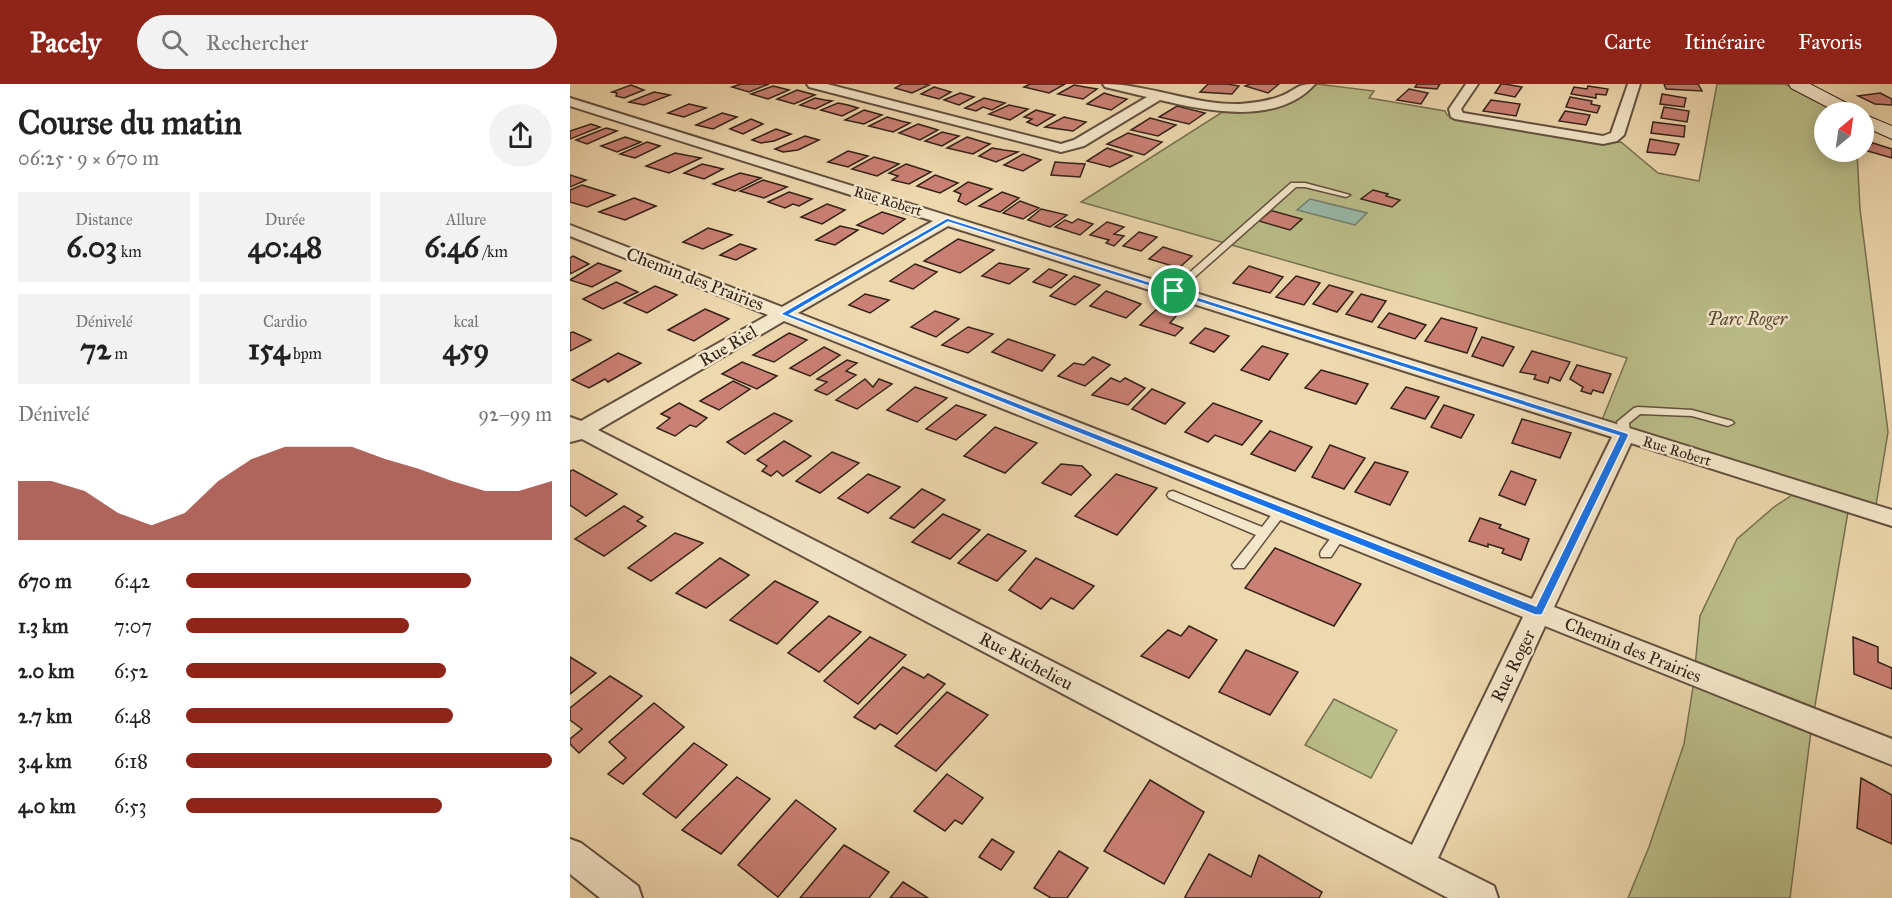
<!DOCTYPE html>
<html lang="fr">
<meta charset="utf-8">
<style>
body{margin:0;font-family:"IM FELL Great Primer",serif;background:#f2f2f2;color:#222;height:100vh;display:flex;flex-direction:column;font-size:22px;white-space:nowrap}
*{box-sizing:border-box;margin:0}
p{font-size:20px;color:#767676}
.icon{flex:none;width:33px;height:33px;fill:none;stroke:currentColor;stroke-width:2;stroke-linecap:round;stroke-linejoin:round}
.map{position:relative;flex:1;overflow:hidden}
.sheet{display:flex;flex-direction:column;background:#fff;width:570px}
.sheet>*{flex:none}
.needle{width:39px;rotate:29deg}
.tools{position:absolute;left:1244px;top:18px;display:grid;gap:12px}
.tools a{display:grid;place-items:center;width:60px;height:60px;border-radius:50%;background:#fff;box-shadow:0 3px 15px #0003;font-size:30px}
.pin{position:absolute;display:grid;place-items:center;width:51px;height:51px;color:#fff;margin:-26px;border:3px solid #fff;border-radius:50%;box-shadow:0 2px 6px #0007}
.round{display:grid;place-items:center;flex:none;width:63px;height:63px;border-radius:32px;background:#f2f2f2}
.headline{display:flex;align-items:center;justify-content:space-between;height:102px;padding:0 18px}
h1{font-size:33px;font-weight:700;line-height:45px}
.figures{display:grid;grid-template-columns:repeat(3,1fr);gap:9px;height:102px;padding:6px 18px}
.figures div{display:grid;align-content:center;border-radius:0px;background:#f2f2f2;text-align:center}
.figures b{font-size:30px;font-weight:700}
.figures small{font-size:16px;font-weight:400}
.figures p{font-size:16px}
.chart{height:168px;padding:12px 18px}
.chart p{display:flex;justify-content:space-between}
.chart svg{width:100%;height:108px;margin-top:6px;fill:#8f2418;opacity:.7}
ul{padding:0 18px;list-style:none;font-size:20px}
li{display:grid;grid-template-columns:96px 72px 1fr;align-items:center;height:45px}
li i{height:15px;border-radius:8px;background:#8f2418}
header{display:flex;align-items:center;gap:36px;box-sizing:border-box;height:84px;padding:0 30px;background:#8f2418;color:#fff}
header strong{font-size:28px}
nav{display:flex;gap:33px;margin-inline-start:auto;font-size:21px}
.search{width:420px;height:54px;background:#f2f2f2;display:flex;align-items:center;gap:15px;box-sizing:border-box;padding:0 21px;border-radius:33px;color:#767676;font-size:22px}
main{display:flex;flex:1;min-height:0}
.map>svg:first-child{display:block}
.green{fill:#babe89;stroke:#777052;stroke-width:1.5}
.water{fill:#99baaa;stroke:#717d70;stroke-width:1.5}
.building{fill:#ca8074;stroke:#34211a;stroke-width:1.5}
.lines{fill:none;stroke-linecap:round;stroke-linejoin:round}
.lane-casing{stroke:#624f3f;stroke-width:3}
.street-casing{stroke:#624f3f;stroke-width:4}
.secondary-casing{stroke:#34211a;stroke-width:2}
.lane{fill:#f4e6ca;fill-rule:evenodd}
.street{fill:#f4e6ca;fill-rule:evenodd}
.secondary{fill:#f4e6ca;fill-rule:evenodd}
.route{fill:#1a73e8;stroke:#fff;stroke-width:1.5;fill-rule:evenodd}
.labels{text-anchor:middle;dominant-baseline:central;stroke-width:5;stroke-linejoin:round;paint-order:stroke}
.far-street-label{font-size:15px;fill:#34211a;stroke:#f4e6ca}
.street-label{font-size:18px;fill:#34211a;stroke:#f4e6ca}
.park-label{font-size:18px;font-style:italic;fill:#564836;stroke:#f4e6ca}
</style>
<header>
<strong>Pacely</strong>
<div class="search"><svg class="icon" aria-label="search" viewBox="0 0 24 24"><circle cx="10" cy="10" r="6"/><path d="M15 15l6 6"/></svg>Rechercher</div>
<nav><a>Carte</a><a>Itinéraire</a><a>Favoris</a></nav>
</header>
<main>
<section class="sheet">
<div class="headline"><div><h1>Course du matin</h1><p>06:25 · 9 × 670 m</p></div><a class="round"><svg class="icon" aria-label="share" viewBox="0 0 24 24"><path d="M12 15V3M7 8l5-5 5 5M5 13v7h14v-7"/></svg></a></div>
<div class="figures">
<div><p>Distance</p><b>6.03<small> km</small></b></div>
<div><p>Durée</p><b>40:48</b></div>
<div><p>Allure</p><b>6:46<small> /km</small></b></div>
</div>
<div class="figures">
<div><p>Dénivelé</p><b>72<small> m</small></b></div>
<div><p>Cardio</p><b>154<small> bpm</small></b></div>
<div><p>kcal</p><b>459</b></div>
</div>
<div class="chart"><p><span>Dénivelé</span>92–99 m</p>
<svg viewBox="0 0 160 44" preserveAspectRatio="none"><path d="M0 44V20L10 20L20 24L30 33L40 38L50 33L60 20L70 11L80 6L90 6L100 6L110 11L120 15L130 20L140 24L150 24L160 20V44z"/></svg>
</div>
<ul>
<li><b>670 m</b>6:42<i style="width:78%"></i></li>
<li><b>1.3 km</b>7:07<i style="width:61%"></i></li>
<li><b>2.0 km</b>6:52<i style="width:71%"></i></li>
<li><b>2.7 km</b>6:48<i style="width:73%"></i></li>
<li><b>3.4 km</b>6:18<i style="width:100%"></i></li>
<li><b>4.0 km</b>6:53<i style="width:70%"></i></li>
</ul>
</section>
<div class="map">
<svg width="1322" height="814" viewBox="0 0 1322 814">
<rect width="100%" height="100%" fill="#eed8ae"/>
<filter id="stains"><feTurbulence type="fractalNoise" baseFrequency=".00333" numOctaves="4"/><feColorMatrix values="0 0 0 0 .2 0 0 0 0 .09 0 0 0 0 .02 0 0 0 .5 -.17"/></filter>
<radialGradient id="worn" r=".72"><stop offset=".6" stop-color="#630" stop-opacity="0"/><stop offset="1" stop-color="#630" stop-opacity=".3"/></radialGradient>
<g class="green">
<polygon points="747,0 804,7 799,14 875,27 877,31 886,35 1028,59 1051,58 1088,89 1129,97 1147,0 1215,0 1268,28 1254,28 1254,68 1287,68 1290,125 1318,348 1306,421 1032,336 1057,274 511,118 654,27 708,22 728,15"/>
<polygon points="1222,411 1278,428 1242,639 1220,814 1058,814 1079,763 1114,660 1123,603 1130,532 1167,455 1204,423"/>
<polygon points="764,615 827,646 801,694 735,661"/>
</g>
<polygon class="water" points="740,115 797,129 785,141 727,126"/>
<g class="building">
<polygon points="171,0 199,0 179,8 162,3"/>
<polygon points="332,0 354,0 359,1 342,9 325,4"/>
<polygon points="460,0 495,0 479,9 454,3"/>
<polygon points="638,0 657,0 669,2 662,10 630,8"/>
<polygon points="680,0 709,0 698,9 675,2"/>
<polygon points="847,0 870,0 867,5 845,3"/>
<polygon points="931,0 935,0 952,3 945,13 925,9"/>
<polygon points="1094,0 1128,0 1132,7 1096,5"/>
<polygon points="61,1 74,6 54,14 46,12 47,9 42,8"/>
<polygon points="504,1 515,3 527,5 513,15 488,10"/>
<polygon points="203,2 219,6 198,15 181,10"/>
<polygon points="1018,2 1038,5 1036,11 1026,10 1026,14 1001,10 1004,3 1017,5"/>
<polygon points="364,3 381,8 369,15 351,10"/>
<polygon points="839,5 858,9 851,20 827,16"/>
<polygon points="227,6 245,11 224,20 207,15"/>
<polygon points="84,8 100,11 74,21 59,18"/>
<polygon points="390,9 404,13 389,21 374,16"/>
<polygon points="534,9 544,12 557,15 541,26 517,20"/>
<polygon points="1310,9 1322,15 1322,21 1305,20 1288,12"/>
<polygon points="1092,10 1116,14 1114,23 1090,20"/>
<polygon points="1000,13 1022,17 1021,20 1030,22 1027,29 996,23"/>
<polygon points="245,14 255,16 262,17 245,25 230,21"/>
<polygon points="414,14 435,19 422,26 413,23 406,27 395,24"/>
<polygon points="921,16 950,20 946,32 913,27"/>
<polygon points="268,19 278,21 288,24 272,32 251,26"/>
<polygon points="119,20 136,24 114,33 98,29"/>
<polygon points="439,21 458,25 440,36 419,30"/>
<polygon points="607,22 635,29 619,40 589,33"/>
<polygon points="1094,23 1119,27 1117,38 1091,34"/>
<polygon points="294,26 312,31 294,40 275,36"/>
<polygon points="466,26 485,31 467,42 457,38 462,35 454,33"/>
<polygon points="995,27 1020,31 1016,41 989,37"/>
<polygon points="152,29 167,33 143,45 126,41"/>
<polygon points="317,33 331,37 340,39 323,48 299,42"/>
<polygon points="494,33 516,38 503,47 475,43"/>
<polygon points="580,34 606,41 588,52 561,46"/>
<polygon points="181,35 193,40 173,50 160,45"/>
<polygon points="1083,38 1115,42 1114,53 1081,49"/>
<polygon points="21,40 30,43 0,55 0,47"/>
<polygon points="348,40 368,46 350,56 329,49"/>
<polygon points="36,44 47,47 17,60 6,56"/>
<polygon points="206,45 221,50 204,57 191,59 182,56"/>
<polygon points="372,48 389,52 372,62 355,57"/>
<polygon points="558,49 592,58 574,71 537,60"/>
<polygon points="235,52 249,56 228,66 213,68 205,65"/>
<polygon points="55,53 71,58 47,68 31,62"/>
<polygon points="397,53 410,57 420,60 403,70 377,64"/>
<polygon points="1080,55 1109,60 1105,71 1077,68"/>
<polygon points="77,58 90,62 65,74 50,70"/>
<polygon points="1303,59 1322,65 1322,74 1294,66"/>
<polygon points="422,64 434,66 448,68 426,78 409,72"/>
<polygon points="537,64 562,72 540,83 517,77"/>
<polygon points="278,67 298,72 278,83 258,78"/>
<polygon points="105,69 131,74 99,89 76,82"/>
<polygon points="453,70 471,76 453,87 434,81"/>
<polygon points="304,73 329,80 307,92 282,85"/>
<polygon points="485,78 498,79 515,80 510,93 481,91"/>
<polygon points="132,80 145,83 153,85 134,95 114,89"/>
<polygon points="336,80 361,88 339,100 322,96 328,92 319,89"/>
<polygon points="170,89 191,94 165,107 143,100"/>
<polygon points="0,91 16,96 0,103"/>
<polygon points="365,91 388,99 370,109 347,102"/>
<polygon points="193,96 217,103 194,114 170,107"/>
<polygon points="398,98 422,105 396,121 388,117 391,110 384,107"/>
<polygon points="12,101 45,111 17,123 0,118 0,106"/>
<polygon points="803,106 818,110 816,112 830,116 822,123 791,115"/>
<polygon points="219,108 232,112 242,115 229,122 223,120 215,124 198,118"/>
<polygon points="432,108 449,114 430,128 409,122"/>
<polygon points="64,114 86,122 55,136 29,128"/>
<polygon points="450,117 469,124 453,135 433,129"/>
<polygon points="257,120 275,126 252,140 231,133"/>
<polygon points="471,125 497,131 480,143 458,136"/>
<polygon points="701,127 703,127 732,135 720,146 689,137"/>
<polygon points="312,128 335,135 313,150 287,141"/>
<polygon points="508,135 523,140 510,151 485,143 495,136 502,139"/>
<polygon points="537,138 554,143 544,150 554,152 544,162 536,159 539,156 520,151"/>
<polygon points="270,142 288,146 265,161 246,156"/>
<polygon points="138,144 162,151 133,165 113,158"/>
<polygon points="569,148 587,153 571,167 553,162"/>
<polygon points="388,155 424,166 390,189 354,177"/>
<polygon points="170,160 186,165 166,176 150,171"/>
<polygon points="593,163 622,172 609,184 579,175"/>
<polygon points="3,172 19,180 0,190 0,174"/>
<polygon points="28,179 51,187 22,203 0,196"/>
<polygon points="429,179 459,185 439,200 412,192"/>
<polygon points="345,180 367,188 343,205 320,197"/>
<polygon points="679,182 713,193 700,209 663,199"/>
<polygon points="479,185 497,191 481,204 463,198"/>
<polygon points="504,192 530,201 505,221 480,212"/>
<polygon points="726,192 750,199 734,221 706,213"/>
<polygon points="46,198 68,208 33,225 13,215"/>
<polygon points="759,201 783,208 767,228 743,220"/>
<polygon points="85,202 107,211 77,229 54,219"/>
<polygon points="536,207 555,214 571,220 556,234 520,222"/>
<polygon points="295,210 319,216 300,229 279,221"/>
<polygon points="791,210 816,217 802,238 776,230"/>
<polygon points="135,225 159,235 124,257 98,246"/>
<polygon points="587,225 607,231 600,239 613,244 605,252 570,241"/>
<polygon points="365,227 389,235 366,253 341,243"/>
<polygon points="819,229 856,241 845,255 808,243"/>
<polygon points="871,234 907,244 897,269 855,257"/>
<polygon points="398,243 423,250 398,269 372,261"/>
<polygon points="635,244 648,248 659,252 644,268 620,259"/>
<polygon points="3,248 21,256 0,267 0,249"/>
<polygon points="219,249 237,256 204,278 183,271"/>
<polygon points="912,253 944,263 933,282 902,272"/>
<polygon points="438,255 485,271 472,287 422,268"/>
<polygon points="692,262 718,270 699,296 671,286"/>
<polygon points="254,263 270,271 240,292 220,284"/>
<polygon points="962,267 1000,278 990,297 980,293 978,299 964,295 966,291 950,288"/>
<polygon points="48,269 71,279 38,298 35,295 19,304 2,296"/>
<polygon points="523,273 540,281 515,302 488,292 504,279 514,281"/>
<polygon points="277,276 287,279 276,287 286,291 257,311 245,306 257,298 247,295"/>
<polygon points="172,278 207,292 187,305 152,290"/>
<polygon points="1007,281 1041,290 1033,309 1023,306 1021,310 1011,307 1013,303 1000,295"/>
<polygon points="751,286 779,294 798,300 786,320 735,304"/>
<polygon points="541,294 550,298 555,294 575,304 558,321 522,311"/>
<polygon points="295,295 303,303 309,295 322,300 287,325 266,316"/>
<polygon points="163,297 180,305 149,326 130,317"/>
<polygon points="345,303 377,314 347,338 317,326"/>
<polygon points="836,303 869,313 855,335 821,324"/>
<polygon points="582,305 615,319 595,340 562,325"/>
<polygon points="109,319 137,334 126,343 120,341 105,352 87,344 100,334 91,330"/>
<polygon points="643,319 692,337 672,361 645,351 638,358 615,348"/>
<polygon points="386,321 416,331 386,356 356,345"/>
<polygon points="874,321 904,331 891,354 861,343"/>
<polygon points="204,329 222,337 175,370 157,358"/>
<polygon points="952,335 1001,349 990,374 942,359"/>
<polygon points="425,343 467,359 435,389 394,372"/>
<polygon points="700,347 742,363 725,387 681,370"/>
<polygon points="214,357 241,372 213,392 207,387 201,392 192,387 197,382 187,376"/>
<polygon points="760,361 795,374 774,405 742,393"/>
<polygon points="262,368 289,379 250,409 226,397"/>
<polygon points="805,378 838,388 820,421 785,408"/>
<polygon points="491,380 512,382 521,391 501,411 472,399"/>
<polygon points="3,386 47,410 16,432 0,421 0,387"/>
<polygon points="941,387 966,396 955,421 929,411"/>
<polygon points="298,390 330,403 298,429 268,414"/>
<polygon points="546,390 587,404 547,451 505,432"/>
<polygon points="352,405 375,416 344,444 320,434"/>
<polygon points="54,422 73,433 67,437 76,442 34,472 5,455"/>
<polygon points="373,430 410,446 380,475 342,458"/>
<polygon points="910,434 931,441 929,444 959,455 951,476 932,469 934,465 918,460 918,463 899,457"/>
<polygon points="105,449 133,459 81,497 58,484"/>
<polygon points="418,450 456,467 427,497 388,479"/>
<polygon points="705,464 791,500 764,542 675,504"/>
<polygon points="150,474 179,491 136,524 106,509"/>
<polygon points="466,474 524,502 503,525 481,514 471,525 439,506"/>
<polygon points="205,497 248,518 207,560 160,536"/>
<polygon points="259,532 291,548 249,588 218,569"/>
<polygon points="619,542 647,556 619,594 571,572 598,546 611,552"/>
<polygon points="300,553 336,571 288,620 254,597"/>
<polygon points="1283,553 1308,563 1308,578 1322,584 1322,605 1284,590"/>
<polygon points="676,566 728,588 700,631 649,608"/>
<polygon points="0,573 26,589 0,610"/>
<polygon points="333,583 354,594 358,590 375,600 327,650 310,640 305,645 284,633"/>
<polygon points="40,592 72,612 9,669 0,660 0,655 12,645 0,636 0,624"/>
<polygon points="377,608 418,631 366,687 325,662"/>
<polygon points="84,619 114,643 53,700 38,690 56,674 39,658"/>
<polygon points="124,659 157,681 106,734 73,710"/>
<polygon points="377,690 413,714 392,740 385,736 375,747 344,727"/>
<polygon points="167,693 200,715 151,770 112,746"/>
<polygon points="1291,694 1322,711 1322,760 1287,744"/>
<polygon points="580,696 634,728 594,800 534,767"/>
<polygon points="226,716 266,745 208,813 168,781"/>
<polygon points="422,755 444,768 431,786 409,773"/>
<polygon points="274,761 319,788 299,814 230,814"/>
<polygon points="489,767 518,784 497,814 481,814 464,804"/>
<polygon points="639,770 681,793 689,771 752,808 749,814 617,814 615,813"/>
<polygon points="333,798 358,814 320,814"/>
</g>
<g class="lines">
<g class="lane-casing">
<g id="lane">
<polygon points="721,99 735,99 780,111 776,113 735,103 726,103 607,209 601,209 601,205"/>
<polygon points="1068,323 1122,326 1162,337 1164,339 1158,342 1122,332 1070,330 1059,339 1060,351 1058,354 1050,354 1047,338 1064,324"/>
<polygon points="603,407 692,443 707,424 715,424 717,427 674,484 664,484 662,481 686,451 599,414 597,411 599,408"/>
<polygon points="770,445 774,447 776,450 774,453 761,473 751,473 750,470 751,467 766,447"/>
</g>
</g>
<g class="street-casing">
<g id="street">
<path d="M 237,0 L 257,0 L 491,60 L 504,56 L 577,13 L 535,3 L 533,0 C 580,0 622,21 670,20 C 684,19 698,17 711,12 C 727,6 725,0 745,0 C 708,42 637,27 590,16 L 514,62 L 491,68 L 239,3 Z"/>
<polygon points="896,0 908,0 891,25 893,29 1033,52 1041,49 1058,0 1070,0 1054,51 1047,57 1033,60 885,35 881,33 879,25"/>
<path d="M 0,14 L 1322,426 L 1322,442 L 1061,359 L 984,523 L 1322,655 L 1322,681 L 975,542 L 868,774 L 924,802 L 928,814 L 878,814 L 12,355 L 0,358 L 0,333 L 11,337 L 198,231 L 0,152 L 0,141 L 212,223 L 363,137 L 0,22 ZM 378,142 L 1042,353 L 962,515 L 228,229 ZM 214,237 L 953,533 L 842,761 L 28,346 Z"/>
<polygon points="0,755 11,759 68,802 72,814 30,814 0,790"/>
</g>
</g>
<g class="secondary-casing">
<g id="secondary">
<polygon points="1219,0 1240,0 1286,24 1289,28 1267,28 1221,4"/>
<polygon points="1293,30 1322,42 1322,55 1293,42"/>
</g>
</g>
<use href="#lane" class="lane"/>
<use href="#street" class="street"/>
<use href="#secondary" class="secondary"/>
</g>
<path class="route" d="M 377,134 L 1057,349 L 1059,351 L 972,531 L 965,531 L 210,230 ZM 378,138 L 1049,352 L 966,522 L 220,230 Z"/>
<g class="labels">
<g class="far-street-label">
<text transform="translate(318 117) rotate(17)">Rue Robert</text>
<text transform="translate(1107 367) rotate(17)">Rue Robert</text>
</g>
<g class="street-label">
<text transform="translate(125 195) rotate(21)">Chemin des Prairies</text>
<text transform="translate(158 262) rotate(-30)">Rue Riel</text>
<text transform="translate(1063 566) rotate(22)">Chemin des Prairies</text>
<text transform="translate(456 577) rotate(28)">Rue Richelieu</text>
<text transform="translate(943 582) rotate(-64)">Rue Roger</text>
</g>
<g class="park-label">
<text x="1177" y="235">Parc Roger</text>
</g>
</g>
<rect width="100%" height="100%" filter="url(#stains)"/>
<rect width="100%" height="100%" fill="url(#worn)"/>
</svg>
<div class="tools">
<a><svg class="needle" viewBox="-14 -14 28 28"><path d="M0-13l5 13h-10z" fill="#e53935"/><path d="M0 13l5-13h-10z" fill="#767676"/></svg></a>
</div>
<div class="pin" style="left:604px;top:207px;background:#1e9e55"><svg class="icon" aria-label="arrive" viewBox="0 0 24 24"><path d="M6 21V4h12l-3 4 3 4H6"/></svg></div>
</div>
</main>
